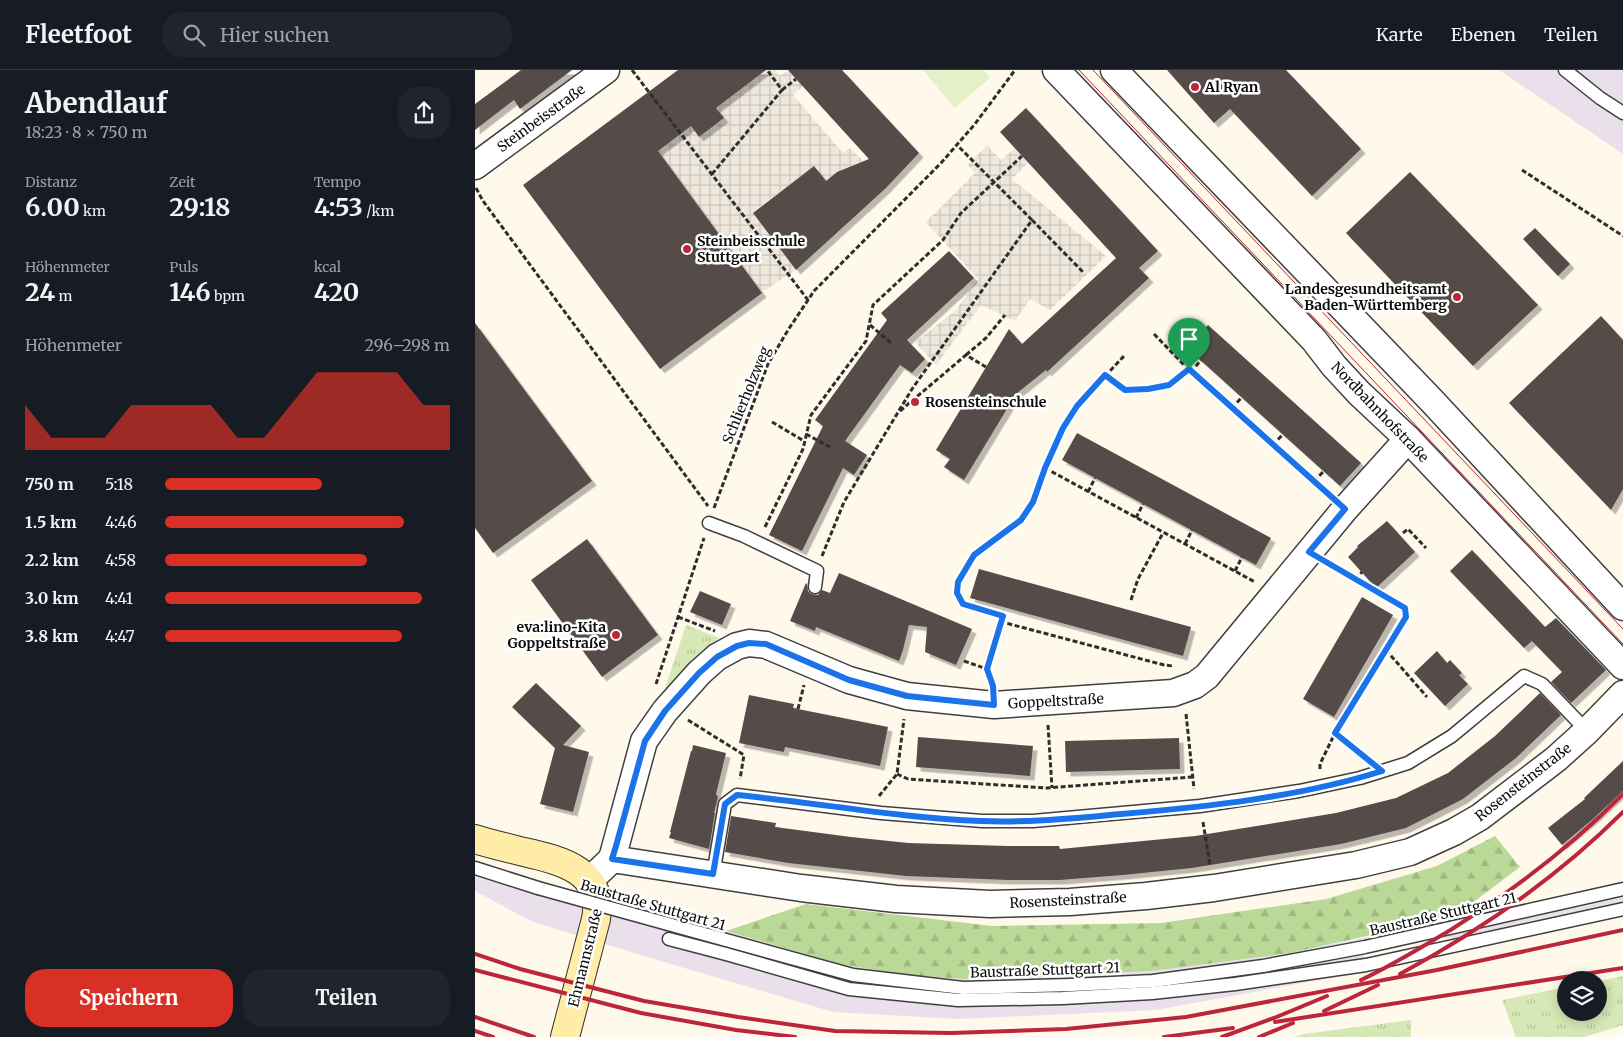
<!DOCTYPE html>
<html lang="de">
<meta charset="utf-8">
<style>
body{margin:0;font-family:Merriweather,serif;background:#20242c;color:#f1f3f6;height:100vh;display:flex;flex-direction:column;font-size:19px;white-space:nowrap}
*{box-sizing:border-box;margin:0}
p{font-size:16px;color:#9ea1a6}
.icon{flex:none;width:28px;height:28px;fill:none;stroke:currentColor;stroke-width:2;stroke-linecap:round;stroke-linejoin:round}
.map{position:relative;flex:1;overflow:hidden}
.side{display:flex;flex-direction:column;background:#171b24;width:475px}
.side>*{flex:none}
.buttons{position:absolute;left:1082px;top:901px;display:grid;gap:10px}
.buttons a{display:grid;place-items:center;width:50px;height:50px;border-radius:50%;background:#171b24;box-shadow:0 2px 12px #0003;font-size:25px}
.pin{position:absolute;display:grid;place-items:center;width:42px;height:42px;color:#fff;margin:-51px -21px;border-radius:50% 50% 50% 0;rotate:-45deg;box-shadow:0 0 5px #0007}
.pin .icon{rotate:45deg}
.round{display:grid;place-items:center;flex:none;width:52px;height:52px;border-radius:20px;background:#20242c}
.head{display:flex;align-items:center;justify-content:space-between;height:85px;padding:0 25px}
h1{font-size:28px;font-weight:700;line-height:38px}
.figures{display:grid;grid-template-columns:repeat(3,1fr);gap:8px;height:85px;padding:5px 25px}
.figures div{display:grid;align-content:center}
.figures b{font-size:25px;font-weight:700}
.figures small{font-size:14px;font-weight:400}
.figures p{font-size:14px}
.chart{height:140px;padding:10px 25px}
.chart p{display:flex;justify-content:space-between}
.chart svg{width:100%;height:90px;margin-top:5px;fill:#d93025;opacity:.7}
.primary-button{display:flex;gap:10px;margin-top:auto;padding:10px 25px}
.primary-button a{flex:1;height:58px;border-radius:20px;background:#d93025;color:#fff;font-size:20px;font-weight:700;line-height:58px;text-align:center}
.primary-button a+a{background:#20242c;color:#f1f3f6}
ul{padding:0 25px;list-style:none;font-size:16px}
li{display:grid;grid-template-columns:80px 60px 1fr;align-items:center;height:38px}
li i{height:12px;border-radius:6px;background:#d93025}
header{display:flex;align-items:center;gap:30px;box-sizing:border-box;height:70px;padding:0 25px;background:#171b24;border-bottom:1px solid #363941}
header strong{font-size:24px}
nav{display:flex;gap:28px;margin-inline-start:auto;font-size:18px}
.search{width:350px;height:45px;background:#20242c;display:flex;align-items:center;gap:12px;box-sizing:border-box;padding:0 18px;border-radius:20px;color:#9ea1a6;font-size:19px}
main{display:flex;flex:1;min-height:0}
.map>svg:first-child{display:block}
.industrial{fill:#e9e0eb}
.grass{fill:url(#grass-tufts)}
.forest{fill:url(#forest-firs)}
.pitch{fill:#e6f0c8}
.plaza{fill:url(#plaza-grid)}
.building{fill:#554c49;filter:url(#shadow)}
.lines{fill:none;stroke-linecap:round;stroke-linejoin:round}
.lane-casing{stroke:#3f3f3f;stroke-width:15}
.street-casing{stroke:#3f3f3f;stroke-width:29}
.secondary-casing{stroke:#2e2e2e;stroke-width:30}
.path{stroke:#2e2e2e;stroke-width:3;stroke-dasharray:5 2.5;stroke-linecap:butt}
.lane{stroke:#fff;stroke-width:12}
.street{stroke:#fff;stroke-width:26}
.secondary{stroke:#feeca7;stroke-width:28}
.tram{stroke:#bb263b;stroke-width:1}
.rail{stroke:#bb263b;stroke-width:4}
.lane-bridge-casing{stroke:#3f3f3f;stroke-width:15;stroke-linecap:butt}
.lane-bridge{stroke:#fff;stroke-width:12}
.route-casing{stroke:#fff;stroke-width:10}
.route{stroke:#1a73e8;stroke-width:6}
.poi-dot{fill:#bb263b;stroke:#fff;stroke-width:2}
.labels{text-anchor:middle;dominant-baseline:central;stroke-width:5;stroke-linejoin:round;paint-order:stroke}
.poi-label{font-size:14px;font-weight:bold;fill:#0c0c0c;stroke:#fff;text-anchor:start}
.street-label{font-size:14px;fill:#0c0c0c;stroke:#fff}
</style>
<header>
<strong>Fleetfoot</strong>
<div class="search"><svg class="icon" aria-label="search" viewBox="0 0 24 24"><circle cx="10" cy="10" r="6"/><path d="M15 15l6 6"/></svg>Hier suchen</div>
<nav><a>Karte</a><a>Ebenen</a><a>Teilen</a></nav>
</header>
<main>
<section class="side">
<div class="head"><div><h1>Abendlauf</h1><p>18:23 · 8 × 750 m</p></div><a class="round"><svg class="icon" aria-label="share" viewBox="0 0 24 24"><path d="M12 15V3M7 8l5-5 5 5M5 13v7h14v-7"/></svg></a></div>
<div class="figures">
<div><p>Distanz</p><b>6.00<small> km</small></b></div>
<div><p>Zeit</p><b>29:18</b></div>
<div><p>Tempo</p><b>4:53<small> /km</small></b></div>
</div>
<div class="figures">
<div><p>Höhenmeter</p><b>24<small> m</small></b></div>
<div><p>Puls</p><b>146<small> bpm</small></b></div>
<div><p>kcal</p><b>420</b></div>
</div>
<div class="chart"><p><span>Höhenmeter</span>296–298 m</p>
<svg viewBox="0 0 160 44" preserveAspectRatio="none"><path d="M0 44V22L10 38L20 38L30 38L40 22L50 22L60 22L70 22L80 38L90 38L100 22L110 6L120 6L130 6L140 6L150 22L160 22V44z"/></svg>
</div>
<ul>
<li><b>750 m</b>5:18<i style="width:55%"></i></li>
<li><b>1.5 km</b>4:46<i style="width:84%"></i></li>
<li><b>2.2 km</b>4:58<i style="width:71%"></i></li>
<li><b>3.0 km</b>4:41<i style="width:90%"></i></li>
<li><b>3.8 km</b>4:47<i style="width:83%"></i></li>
</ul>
<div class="primary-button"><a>Speichern</a><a>Teilen</a></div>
</section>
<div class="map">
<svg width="1148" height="967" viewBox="0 0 1148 967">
<defs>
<pattern id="grass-tufts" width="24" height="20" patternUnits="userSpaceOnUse" patternTransform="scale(1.25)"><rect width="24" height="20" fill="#d5e8b6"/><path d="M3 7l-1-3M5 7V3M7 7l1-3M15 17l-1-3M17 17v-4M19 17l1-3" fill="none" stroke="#b6c69b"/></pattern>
<pattern id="forest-firs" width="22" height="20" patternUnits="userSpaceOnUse" patternTransform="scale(1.25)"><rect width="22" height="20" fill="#bad996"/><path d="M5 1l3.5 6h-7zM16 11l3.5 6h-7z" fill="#9fb980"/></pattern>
<pattern id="plaza-grid" width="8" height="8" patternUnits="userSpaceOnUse" patternTransform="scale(1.25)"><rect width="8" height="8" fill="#eee7dc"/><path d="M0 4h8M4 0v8" fill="none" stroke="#cbc5bc"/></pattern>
<filter id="shadow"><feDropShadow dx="4.5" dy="4.5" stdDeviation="0" flood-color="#0004"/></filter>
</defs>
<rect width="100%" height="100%" fill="#fff9ec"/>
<g class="industrial">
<polygon points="1024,0 1148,0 1148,84"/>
<polygon points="0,794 84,817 178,840 361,893 421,904 488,909 678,901 815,883 1055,833 1148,811 1148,846 1050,868 947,868 937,873 889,884 892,897 882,903 681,940 484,949 358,942 179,889 58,852 0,821"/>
</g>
<g class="grass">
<path d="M 211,555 L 244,568 C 224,584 208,602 193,622 L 190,618 Z"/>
<polygon points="1148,906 1148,955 1110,967 1041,967 1027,930 1091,917 1091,942 1124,942 1124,911"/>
<polygon points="936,950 936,967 820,967 829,964"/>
</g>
<polygon class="forest" points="1020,766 1045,797 980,846 816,883 678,901 488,909 421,904 361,893 251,861 331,834 517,856 686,853 851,829 962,796"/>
<polygon class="pitch" points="448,0 509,0 515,8 480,38"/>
<g class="plaza">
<polygon points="279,0 300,0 305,6 313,0 328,16 318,25 368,83 375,78 388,91 362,102 351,111 338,97 278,142 321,200 287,222 168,61 194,42 209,61 216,56 224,67 249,49 241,38 283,6"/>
<polygon points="512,75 526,90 540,78 553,93 537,109 631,186 575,240 555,229 540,251 506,235 461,295 440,272 481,240 503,209 451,152 500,103 493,95"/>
</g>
<g class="building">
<polygon points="46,0 97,0 45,39 39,30 0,60 0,34"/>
<polygon points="203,0 291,0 241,38 249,48 224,67 216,56 183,81 287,223 185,299 48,115"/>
<polygon points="313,0 367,0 444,83 411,118 321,200 278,143 339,96 351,111 362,102 394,89"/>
<polygon points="692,0 811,0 886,79 837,126 755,39 739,53"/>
<polygon points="551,38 683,181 664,198 674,208 572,302 571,300 541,324 489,410 469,397 475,389 461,380 534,259 547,274 641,188 525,62"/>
<polygon points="935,102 1063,235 998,296 871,163"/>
<polygon points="1060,158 1095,194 1083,206 1048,169"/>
<polygon points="474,181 499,208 432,270 450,289 437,303 425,295 370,371 392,385 379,405 368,398 327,481 294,465 348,356 340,350 412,250 406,243"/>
<polygon points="1126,246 1148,270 1148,419 1136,440 1034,333"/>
<polygon points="0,253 117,411 18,483 0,458"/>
<polygon points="733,255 886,393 865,416 712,278"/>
<polygon points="602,363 796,468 781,495 587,390"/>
<polygon points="912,451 940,482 901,518 873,487 883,477 882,476"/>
<polygon points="112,469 183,565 127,607 56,510"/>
<polygon points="997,480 1070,557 1081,548 1131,600 1096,633 1076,612 1087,602 1057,571 1049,578 975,501"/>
<polygon points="504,499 716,557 708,586 495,528"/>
<polygon points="364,503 497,559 481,595 450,582 452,557 434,555 428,580 424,591 341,557 340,561 315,551 331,513 332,514 333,521 336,524 343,525 347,520 355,523"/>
<polygon points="225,521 256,534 247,555 215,542"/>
<polygon points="887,527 918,545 859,647 828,629"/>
<polygon points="962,581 972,593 975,590 987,603 984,605 993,614 970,636 939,603"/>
<polygon points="61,613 106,656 88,675 114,682 98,742 65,734 80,678 37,637"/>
<polygon points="1065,623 1086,645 1041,688 988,729 931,758 866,774 717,798 648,805 585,810 533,810 431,806 313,793 250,782 256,746 301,753 300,757 376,767 433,773 533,776 584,776 585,779 720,766 861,743 921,728 973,703 1020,666"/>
<polygon points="274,625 319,634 318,638 413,657 405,696 310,677 309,682 264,673"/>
<polygon points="443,667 558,676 555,706 441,697"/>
<polygon points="704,668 705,699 591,702 590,671"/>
<polygon points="218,675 251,683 241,724 243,727 239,743 240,743 234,779 194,768 196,762 195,762 216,681 217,681"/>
<polygon points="1148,691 1148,721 1118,749 1087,775 1073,758 1110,729 1109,728"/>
</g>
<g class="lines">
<g class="lane-casing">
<g id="lane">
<polyline points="1090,0 1125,28 1148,43"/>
<polyline points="234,453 269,466 342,501 340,517"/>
<polyline points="0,798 63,818"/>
<polyline points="238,805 250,734 262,725 406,743 507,751 558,751 725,736 824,721 885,708 933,693 977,666 1049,606 1067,614 1112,661"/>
<polyline points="193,854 378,905 488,918 596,915 678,911 788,896 890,877 1148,819"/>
<polyline points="194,869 251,884 374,919 483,930 588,928 677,923 760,914 891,895 1148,839"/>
</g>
</g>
<g class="street-casing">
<g id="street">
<polyline points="581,0 839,270 859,296 884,323 933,369 1148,596"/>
<polyline points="639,0 957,331 1148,537"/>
<polyline points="0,96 131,0"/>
<polyline points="137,789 169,671 190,641 224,603 242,587 262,576 274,573 291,575 374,610 432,626 441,627 519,635 698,623 720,615 732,606 870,439 933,369"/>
<polyline points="114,811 137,789 326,818 421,829 515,834 595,832 671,826 739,818 881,795 935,782 979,762 1005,747 1081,689 1112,661 1148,624"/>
</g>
</g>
<g class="secondary-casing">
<path id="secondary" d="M 0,769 C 16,774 33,778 49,782 C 86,790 130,801 121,849 L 90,967"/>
</g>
<g class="path">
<polyline points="157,0 333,230"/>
<polyline points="307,20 321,9"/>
<polyline points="1047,100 1148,166"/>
<polyline points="237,104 307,20 292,0"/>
<polyline points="1,118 8,131 233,436"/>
<polyline points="557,150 609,203"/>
<polyline points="395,255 416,273"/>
<polyline points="679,264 716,302 852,423"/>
<polyline points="491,285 511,268 530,245"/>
<polyline points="716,302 726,290"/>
<polyline points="630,305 650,320 673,319 694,315 713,299"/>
<polyline points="757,338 767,327"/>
<polyline points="425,341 491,285 511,297"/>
<polyline points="297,352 329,371"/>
<polyline points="331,364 355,377"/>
<polyline points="798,375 808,364"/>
<polyline points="570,398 780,512"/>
<polyline points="839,411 849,401"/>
<polyline points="613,422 620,408"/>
<polyline points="239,438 293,294 313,260 339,221 466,93 500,54 540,0"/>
<polyline points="661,448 668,434"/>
<polyline points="290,457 328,379 336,345 391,271 398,235 468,170 486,143 547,86"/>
<polyline points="928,463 933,459 951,478"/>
<polyline points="710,474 717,460"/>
<polyline points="347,486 369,432 437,319 557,150 482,75"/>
<polyline points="854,494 930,538 931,547 860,663 892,689"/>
<polyline points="760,501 767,487"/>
<polyline points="880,509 887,502"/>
<polyline points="656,530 663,509 688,463"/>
<polyline points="203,547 240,561"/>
<polyline points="527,552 528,546 488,534 482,523 483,512 499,485 546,450 558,432 570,398 588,358 602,336 649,286"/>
<polyline points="911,580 952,627"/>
<polyline points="489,591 512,599"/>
<polyline points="516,611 512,599 527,552 689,595 698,596"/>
<polyline points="181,614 229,468"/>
<polyline points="323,639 329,615"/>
<polyline points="711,644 719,719"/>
<polyline points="213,650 269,685 265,709"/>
<polyline points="573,655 577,718"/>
<polyline points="845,699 845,694 860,663"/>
<polyline points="422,704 433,709 571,718 717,707"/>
<polyline points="404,726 422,704 429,649"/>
<polyline points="728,752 735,795"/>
</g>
<use href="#lane" class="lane"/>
<use href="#street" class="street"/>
<use href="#secondary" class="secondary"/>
<g class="tram">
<polyline points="604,0 1148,574"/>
<polyline points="618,0 1148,559"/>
</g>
<g class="rail">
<polyline points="0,884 45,899 169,931 263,947 360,961 476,963 591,959 711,947 962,900 1148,860"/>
<polyline points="0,900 166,943 261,960 320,967"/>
<path d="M 925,904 C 1006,860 1083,807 1148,742"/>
<path d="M 886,910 C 918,895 947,877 977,859 C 1039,820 1097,776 1148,724"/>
<polyline points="849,941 903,915"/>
<polyline points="0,947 59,967"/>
<polyline points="800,952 1148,898"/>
<polyline points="0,961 18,967"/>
<polyline points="689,967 758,958"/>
<polyline points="747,967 799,948 852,926"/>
<polyline points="784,967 818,953"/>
</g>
<g class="lane-bridge-casing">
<polyline id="lane-bridge" points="63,818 193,854"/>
</g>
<use href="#lane-bridge" class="lane-bridge"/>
</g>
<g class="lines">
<g class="route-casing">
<path id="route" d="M 714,299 L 870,439 L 834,482 L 930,538 L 931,547 L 860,663 L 907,701 C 825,727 731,737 646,744 C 600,748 553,753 506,751 C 425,748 344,733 262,725 L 250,734 L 238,804 L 137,789 L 141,776 L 170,671 L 190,641 L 224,603 L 242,587 L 262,576 L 274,573 L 291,574 L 374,610 L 432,626 L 519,635 L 518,616 L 512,599 L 528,546 L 488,534 L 482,523 L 483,512 L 499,485 L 546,450 L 558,432 L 570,398 L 588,358 L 602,336 L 630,305 L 650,320 L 673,319 L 694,315 Z"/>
</g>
<use href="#route" class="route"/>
</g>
<g class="poi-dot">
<circle cx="720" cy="17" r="5"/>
<circle cx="212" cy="179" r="5"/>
<circle cx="982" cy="227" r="5"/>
<circle cx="440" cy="332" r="5"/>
<circle cx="141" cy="565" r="5"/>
</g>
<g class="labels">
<g class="poi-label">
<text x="730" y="17">Al Ryan</text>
<text x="222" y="171">Steinbeisschule<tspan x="222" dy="16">Stuttgart</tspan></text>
<text x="972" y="219" text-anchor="end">Landesgesundheitsamt<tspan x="972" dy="16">Baden-Württemberg</tspan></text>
<text x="450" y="332">Rosensteinschule</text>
<text x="131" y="557" text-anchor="end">eva:lino-Kita<tspan x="131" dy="16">Goppeltstraße</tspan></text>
</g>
<g class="street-label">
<text transform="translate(66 48) rotate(-36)">Steinbeisstraße</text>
<text transform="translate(271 325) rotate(-68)">Schlierholzweg</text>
<text transform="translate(905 342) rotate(46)">Nordbahnhofstraße</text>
<text transform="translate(581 631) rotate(-3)">Goppeltstraße</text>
<text transform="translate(1048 712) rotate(-38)">Rosensteinstraße</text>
<text transform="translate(593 830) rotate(-3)">Rosensteinstraße</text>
<text transform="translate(178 835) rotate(16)">Baustraße Stuttgart 21</text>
<text transform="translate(968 844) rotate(-13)">Baustraße Stuttgart 21</text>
<text transform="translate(110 888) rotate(-76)">Ehmannstraße</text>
<text transform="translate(570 900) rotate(-2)">Baustraße Stuttgart 21</text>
</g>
</g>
</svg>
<div class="buttons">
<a><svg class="icon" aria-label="layers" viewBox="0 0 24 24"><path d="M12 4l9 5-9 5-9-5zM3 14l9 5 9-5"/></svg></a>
</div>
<div class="pin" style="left:714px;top:299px;background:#1e9e55"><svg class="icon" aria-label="arrive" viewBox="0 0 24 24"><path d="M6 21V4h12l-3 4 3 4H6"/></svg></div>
</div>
</main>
